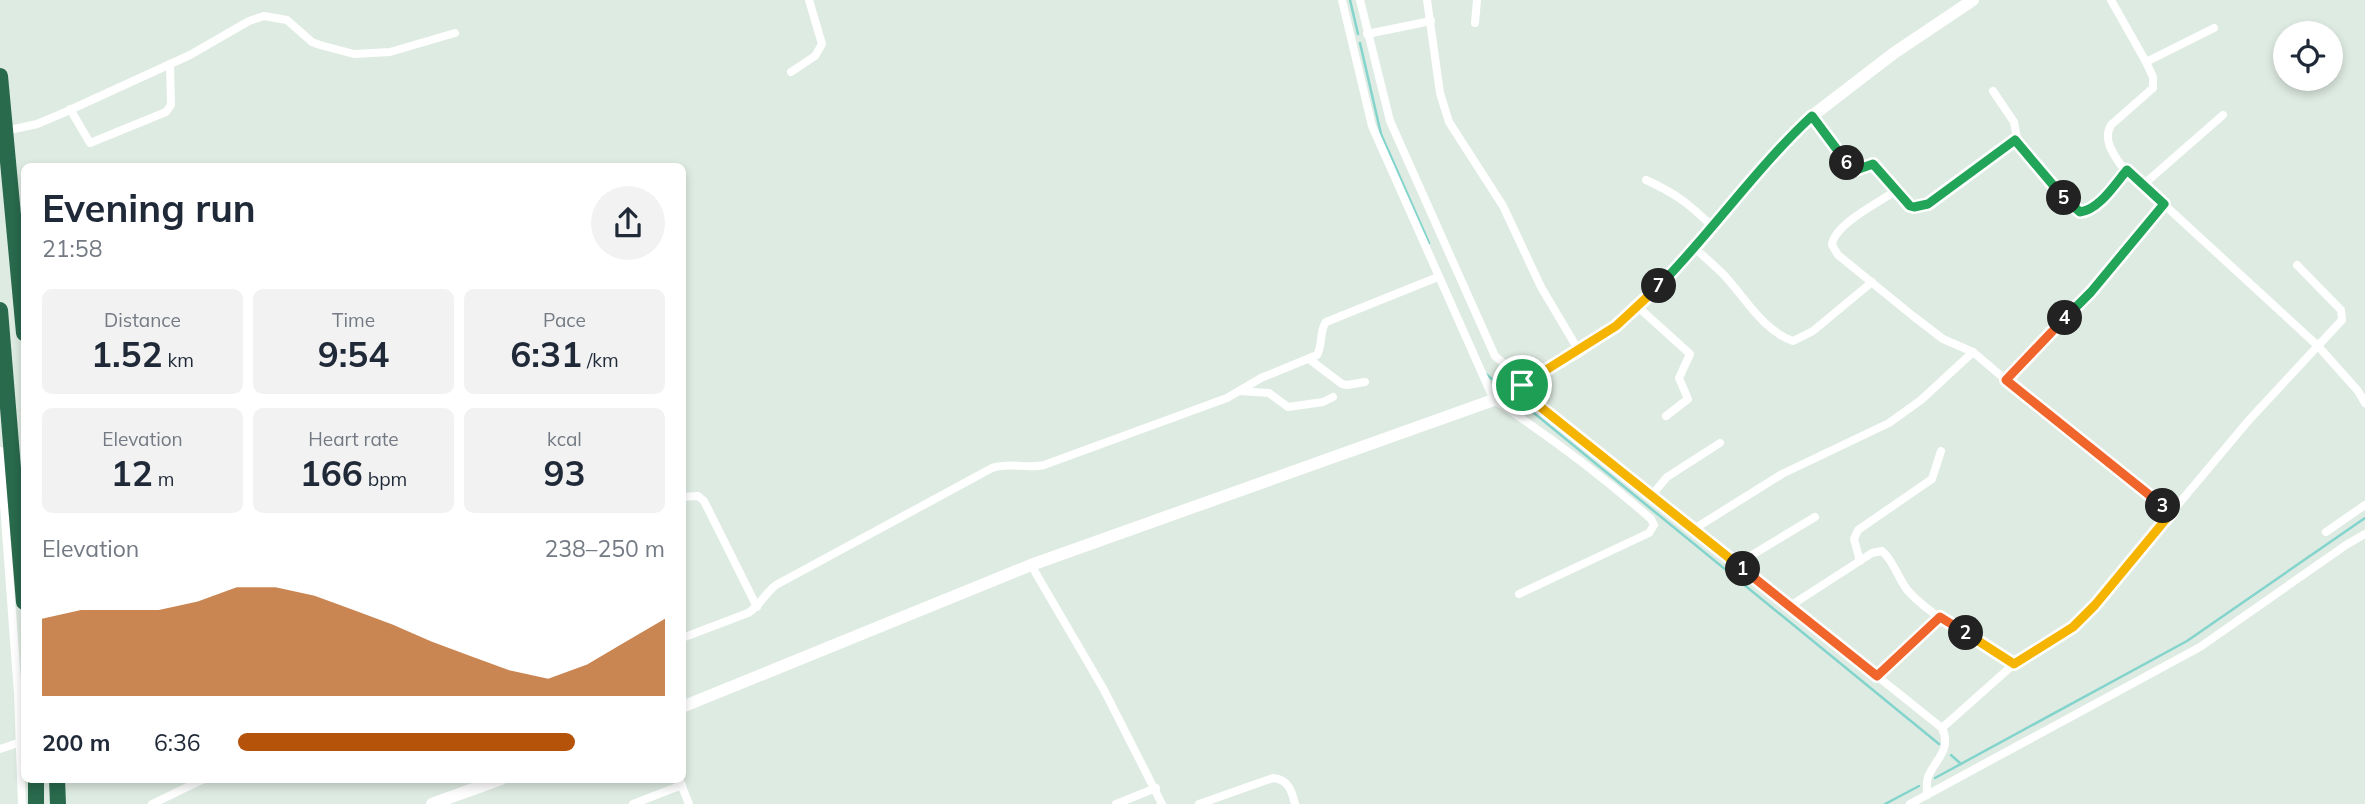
<!DOCTYPE html>
<meta charset="utf-8">
<style>
body{margin:0;font-family:Mulish,sans-serif;background:#f2f2f3;color:#1f2937;height:100vh;display:flex;flex-direction:column;font-size:26px;white-space:nowrap}
*{box-sizing:border-box;margin:0}
p{font-size:23px;color:#747a83}
.icon{flex:none;width:38px;height:38px;fill:none;stroke:currentColor;stroke-width:2;stroke-linecap:round;stroke-linejoin:round}
.map{position:relative;flex:1;overflow:hidden}
.side{position:absolute;left:21px;top:163px;width:665px;height:620px;display:flex;flex-direction:column;background:#fff;border-radius:10px;box-shadow:0 4px 10px #0003}
.side>*{flex:none}
.controls{position:absolute;left:2273px;top:21px;display:grid;gap:14px}
.controls a{display:grid;place-items:center;width:70px;height:70px;border-radius:50%;background:#fff;box-shadow:0 4px 10px #0003;font-size:35px}
.pin{position:absolute;display:grid;place-items:center;width:60px;height:60px;color:#fff;margin:-30px;border:4px solid #fff;border-radius:50%;box-shadow:0 2px 7px #0007}
.km{position:absolute;width:35px;height:35px;margin:-18px;border-radius:50%;background:#222;color:#fff;font-size:19px;line-height:35px;text-align:center}
.round{display:grid;place-items:center;flex:none;width:74px;height:74px;border-radius:37px;background:#f2f2f3}
.headline{display:flex;align-items:center;justify-content:space-between;height:119px;padding:0 21px}
h1{font-size:38px;font-weight:700;line-height:52px}
.stats{display:grid;grid-template-columns:repeat(3,1fr);gap:10px;height:119px;padding:7px 21px}
.stats div{display:grid;align-content:center;border-radius:10px;background:#f2f2f3;text-align:center}
.stats b{font-size:35px;font-weight:700}
.stats small{font-size:19px;font-weight:400}
.stats p{font-size:19px}
.chart{height:196px;padding:14px 21px}
.chart p{display:flex;justify-content:space-between}
.chart svg{width:100%;height:126px;margin-top:7px;fill:#b45309;opacity:.7}
ul{padding:0 21px;list-style:none;font-size:23px}
li{display:grid;grid-template-columns:112px 84px 1fr;align-items:center;height:52px}
li i{height:18px;border-radius:9px;background:#b45309}
.map>svg:first-child{display:block}
.lines{fill:none;stroke-linecap:round;stroke-linejoin:round}
.stream{stroke:#83d4cc;stroke-width:2.5}
.street{stroke:#fff;stroke-width:8}
.secondary{stroke:#fff;stroke-width:12}
.highway{stroke:#29694c;stroke-width:16}
.split-1-casing{stroke:#fff;stroke-width:14}
.split-2-casing{stroke:#fff;stroke-width:14}
.split-3-casing{stroke:#fff;stroke-width:14}
.split-4-casing{stroke:#fff;stroke-width:14}
.split-5-casing{stroke:#fff;stroke-width:14}
.split-6-casing{stroke:#fff;stroke-width:14}
.split-7-casing{stroke:#fff;stroke-width:14}
.split-8-casing{stroke:#fff;stroke-width:14}
.split-1{stroke:#f5b400;stroke-width:9}
.split-2{stroke:#f0652b;stroke-width:9}
.split-3{stroke:#f5b400;stroke-width:9}
.split-4{stroke:#f0652b;stroke-width:9}
.split-5{stroke:#22a559;stroke-width:9}
.split-6{stroke:#22a559;stroke-width:9}
.split-7{stroke:#22a559;stroke-width:9}
.split-8{stroke:#f5b400;stroke-width:9}
</style>
<div class="map">
<svg width="2365" height="804" viewBox="0 0 2365 804">
<rect width="100%" height="100%" fill="#deebe2"/>
<g class="lines">
<g class="stream">
<polyline points="1350,0 1358,34"/>
<polyline points="1360,43 1381,134 1429,243"/>
<polyline points="1486,374 1505,390"/>
<polyline points="1513,396 1939,744"/>
<polyline points="1951,755 1961,764"/>
<polyline points="1935,778 2187,641 2365,518"/>
<polyline points="1885,804 1919,786"/>
</g>
<g class="street">
<path d="M 1342,0 L 1372,126 L 1494,400 C 1551,437 1600,474 1651,519 L 1654,525 L 1649,533 L 1519,594"/>
<path d="M 1360,0 L 1390,121 L 1495,356 L 1513,371 L 1538,405 L 1942,728 C 1952,750 1936,758 1928,777 C 1926,783 1927,789 1927,795"/>
<polyline points="1427,0 1440,93 1449,122 1503,206 1541,287 1579,351"/>
<polyline points="2111,0 2146,62 2214,28"/>
<polyline points="1475,23 1477,0"/>
<polyline points="1367,34 1431,21"/>
<path d="M 2146,62 L 2153,77 L 2153,88 L 2111,125 C 2103,139 2112,152 2120,164 L 2318,346 L 2358,391 L 2365,403"/>
<polyline points="791,72 815,56 822,44 809,0"/>
<polyline points="1993,91 2014,122 2018,144 2075,209 2084,212 2096,204 2127,170"/>
<polyline points="70,109 90,143 166,112 171,105 170,64"/>
<path d="M 1812,116 L 1848,165 L 1856,170 L 1873,165 L 1897,190 C 1880,202 1834,224 1832,245 L 1838,255 L 1913,316 L 1943,339 L 1973,352 L 2006,380 L 2091,292 L 2164,204"/>
<polyline points="5,131 37,124 61,114 190,55 249,21 264,16 287,20 312,42 320,45 354,54 390,52 455,33"/>
<path d="M 1646,180 C 1677,194 1689,204 1713,227"/>
<polyline points="2144,184 2223,115"/>
<polyline points="1897,190 1910,206 1921,206 1928,203 2015,140"/>
<path d="M 1695,248 C 1704,257 1714,265 1723,274 C 1744,296 1763,331 1793,341 L 1813,331 L 1872,282"/>
<polyline points="1638,307 1690,354 1679,378 1688,399 1666,416"/>
<polyline points="1309,359 1342,384 1347,385 1365,382"/>
<polyline points="1239,391 1269,393 1288,407 1323,402 1333,397"/>
<polyline points="0,451 18,694 22,804"/>
<polyline points="1651,496 1667,477 1720,443"/>
<polyline points="682,497 698,496 704,501 757,607"/>
<polyline points="2171,513 2249,420 2342,320 2341,310 2297,265"/>
<polyline points="1694,529 1782,474 1889,423 1921,400 1973,352"/>
<polyline points="2326,532 2365,505"/>
<polyline points="1860,561 1854,539 1858,530 1932,479 1941,451"/>
<polyline points="1737,564 1815,517"/>
<polyline points="1031,565 1104,690 1162,804"/>
<path d="M 1790,606 L 1872,553 L 1882,551 C 1895,562 1898,580 1909,592 C 1934,619 1983,644 2014,664"/>
<path d="M 682,638 L 748,613 C 760,606 765,593 776,585 L 992,468 C 1009,462 1027,469 1044,465 L 1227,398 L 1261,378 L 1317,355 C 1323,345 1319,331 1326,322 L 1438,277"/>
<polyline points="1876,676 1940,617"/>
<polyline points="1942,728 2014,664 2073,627 2095,605 2171,513 2006,380"/>
<polyline points="0,749 18,743"/>
<polyline points="679,779 689,804"/>
<polyline points="152,804 204,779"/>
<polyline points="633,804 682,785"/>
<polyline points="1116,804 1156,788"/>
<path d="M 1199,804 L 1273,778 C 1288,779 1292,791 1295,804"/>
<polyline points="1910,804 2200,647 2346,545 2365,534"/>
</g>
<g class="secondary">
<polyline points="682,707 1031,565 1502,397 1579,351 1616,326 1638,307 1695,248 1779,149 1812,116 1894,53 1973,0"/>
<polyline points="432,804 501,779"/>
</g>
<g class="highway">
<polyline points="0,76 24,333"/>
<polyline points="0,310 24,602"/>
<polyline points="36,779 36,804"/>
<polyline points="57,779 58,804"/>
</g>
</g>
<g class="lines">
<g class="split-1-casing">
<polyline id="split-1" points="1522,385 1538,405 1743,569"/>
</g>
<g class="split-2-casing">
<polyline id="split-2" points="1743,569 1877,676 1940,617 1966,633"/>
</g>
<g class="split-3-casing">
<polyline id="split-3" points="1966,633 2014,664 2073,627 2095,605 2171,513 2163,506"/>
</g>
<g class="split-4-casing">
<polyline id="split-4" points="2065,318 2006,380 2163,506"/>
</g>
<g class="split-5-casing">
<path id="split-5" d="M 2064,198 L 2080,212 C 2099,210 2115,184 2127,170 L 2164,204 L 2091,292 L 2065,318"/>
</g>
<g class="split-6-casing">
<polyline id="split-6" points="1847,163 1856,170 1873,164 1910,206 1914,207 1928,204 2015,140 2064,198"/>
</g>
<g class="split-7-casing">
<path id="split-7" d="M 1659,286 C 1712,232 1756,168 1812,116 L 1847,163"/>
</g>
<g class="split-8-casing">
<polyline id="split-8" points="1522,385 1616,326 1659,286"/>
</g>
<use href="#split-1" class="split-1"/>
<use href="#split-2" class="split-2"/>
<use href="#split-3" class="split-3"/>
<use href="#split-4" class="split-4"/>
<use href="#split-5" class="split-5"/>
<use href="#split-6" class="split-6"/>
<use href="#split-7" class="split-7"/>
<use href="#split-8" class="split-8"/>
</g>
</svg>
<div class="controls">
<a><svg class="icon" aria-label="locate" viewBox="0 0 24 24"><circle cx="12" cy="12" r="6"/><path d="M12 2v4M12 18v4M2 12h4M18 12h4"/></svg></a>
</div>
<div class="pin" style="left:1522px;top:385px;background:#1e9e55"><svg class="icon" aria-label="arrive" viewBox="0 0 24 24"><path d="M6 21V4h12l-3 4 3 4H6"/></svg></div>
<b class="km" style="left:1743px;top:569px">1</b>
<b class="km" style="left:1966px;top:633px">2</b>
<b class="km" style="left:2163px;top:506px">3</b>
<b class="km" style="left:2065px;top:318px">4</b>
<b class="km" style="left:2064px;top:198px">5</b>
<b class="km" style="left:1847px;top:163px">6</b>
<b class="km" style="left:1659px;top:286px">7</b>
<section class="side">
<div class="headline"><div><h1>Evening run</h1><p>21:58</p></div><a class="round"><svg class="icon" aria-label="share" viewBox="0 0 24 24"><path d="M12 15V3M7 8l5-5 5 5M5 13v7h14v-7"/></svg></a></div>
<div class="stats">
<div><p>Distance</p><b>1.52<small> km</small></b></div>
<div><p>Time</p><b>9:54</b></div>
<div><p>Pace</p><b>6:31<small> /km</small></b></div>
</div>
<div class="stats">
<div><p>Elevation</p><b>12<small> m</small></b></div>
<div><p>Heart rate</p><b>166<small> bpm</small></b></div>
<div><p>kcal</p><b>93</b></div>
</div>
<div class="chart"><p><span>Elevation</span>238–250 m</p>
<svg viewBox="0 0 160 44" preserveAspectRatio="none"><path d="M0 44V17L10 14L20 14L30 14L40 11L50 6L60 6L70 9L80 14L90 19L100 25L110 30L120 35L130 38L140 33L150 25L160 17V44z"/></svg>
</div>
<ul>
<li><b>200 m</b>6:36<i style="width:79%"></i></li>
</ul>
</section>
</div>
